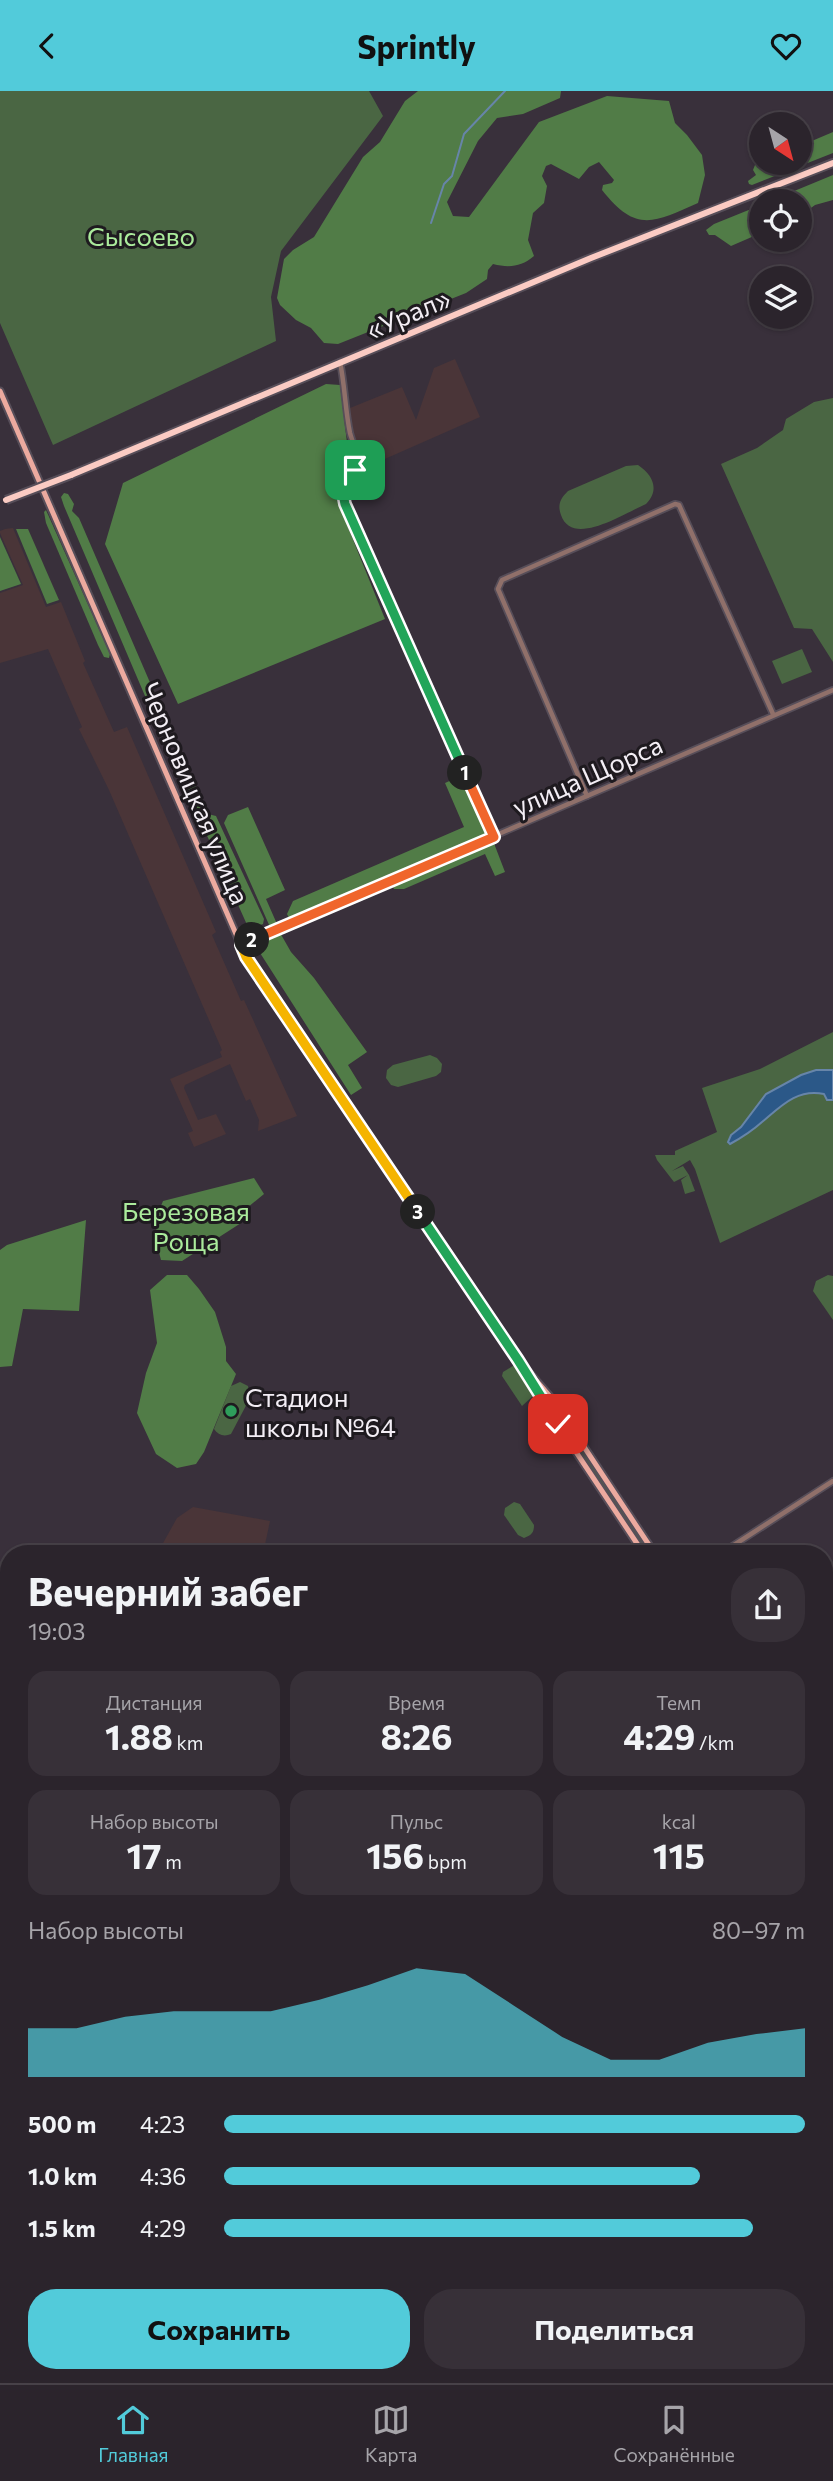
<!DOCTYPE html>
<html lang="ru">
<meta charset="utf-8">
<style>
body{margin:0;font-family:Commissioner,sans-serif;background:#373038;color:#f1f3f6;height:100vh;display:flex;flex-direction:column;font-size:26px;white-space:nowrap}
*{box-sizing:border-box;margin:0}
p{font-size:23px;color:#a6a4a9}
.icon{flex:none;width:38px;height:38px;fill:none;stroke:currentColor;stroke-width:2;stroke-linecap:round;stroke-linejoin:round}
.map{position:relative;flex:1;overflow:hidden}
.panel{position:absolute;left:0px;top:1454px;width:833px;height:838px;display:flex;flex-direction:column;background:#2b242c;border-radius:28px 28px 0 0;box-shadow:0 2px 5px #0004,0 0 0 2px #474148}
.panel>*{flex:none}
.needle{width:46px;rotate:144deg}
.controls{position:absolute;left:749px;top:21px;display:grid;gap:14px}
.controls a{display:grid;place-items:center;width:63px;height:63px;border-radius:50%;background:#2b242c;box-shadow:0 2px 5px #0004,0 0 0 2px #474148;font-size:35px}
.pin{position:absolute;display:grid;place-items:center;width:60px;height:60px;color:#fff;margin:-30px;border-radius:14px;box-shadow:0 4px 10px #0006}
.km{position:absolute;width:35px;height:35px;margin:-18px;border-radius:50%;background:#222;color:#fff;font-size:19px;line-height:35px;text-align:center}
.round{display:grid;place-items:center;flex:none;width:74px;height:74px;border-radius:28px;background:#373038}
.overview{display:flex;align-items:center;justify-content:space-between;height:119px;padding:0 28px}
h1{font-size:38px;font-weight:700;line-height:52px}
.figures{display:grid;grid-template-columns:repeat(3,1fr);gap:10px;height:119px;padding:7px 28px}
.figures div{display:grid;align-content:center;border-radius:18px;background:#373038;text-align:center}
.figures b{font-size:35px;font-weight:700}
.figures small{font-size:19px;font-weight:400}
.figures p{font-size:19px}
.chart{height:196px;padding:14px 28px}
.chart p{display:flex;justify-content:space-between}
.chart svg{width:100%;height:126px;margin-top:7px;fill:#52cbda;opacity:.7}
.cta{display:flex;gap:14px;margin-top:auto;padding:14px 28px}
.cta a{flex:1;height:80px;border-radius:28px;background:#52cbda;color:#111;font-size:28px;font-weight:700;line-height:80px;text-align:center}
.cta a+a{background:#373038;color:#f1f3f6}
ul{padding:0 28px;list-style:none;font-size:23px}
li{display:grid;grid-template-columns:112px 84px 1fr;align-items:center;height:52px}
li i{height:18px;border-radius:9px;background:#52cbda}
header{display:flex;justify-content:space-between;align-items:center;height:91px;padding:0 28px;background:#52cbda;color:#111;font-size:32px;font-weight:700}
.tabs{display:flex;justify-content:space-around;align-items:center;height:98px;border-top:2px solid #474148;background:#2b242c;font-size:19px;color:#a6a4a9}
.tabs a{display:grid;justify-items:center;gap:4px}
.tabs .on{color:#52cbda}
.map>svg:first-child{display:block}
.industrial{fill:#4a3538}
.green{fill:#4a6643}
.forest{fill:#517c47}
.water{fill:#2b5888;stroke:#6785a9;stroke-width:2}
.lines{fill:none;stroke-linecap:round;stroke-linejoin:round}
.stream{stroke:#6785a9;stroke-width:2}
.minor-casing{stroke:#574e59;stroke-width:8}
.major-casing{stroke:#574e59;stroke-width:9}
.highway-casing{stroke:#574e59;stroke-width:10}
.minor{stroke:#90706a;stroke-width:4.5}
.major{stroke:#ecaa9f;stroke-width:5}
.highway{stroke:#fbcbc3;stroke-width:6}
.highway-bridge-casing{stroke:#574e59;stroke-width:10;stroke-linecap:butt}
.highway-bridge{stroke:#fbcbc3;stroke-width:6}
.split-1-casing{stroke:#fff;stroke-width:14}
.split-2-casing{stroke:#fff;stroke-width:14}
.split-3-casing{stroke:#fff;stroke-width:14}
.split-4-casing{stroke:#fff;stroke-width:14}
.split-1{stroke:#22a559;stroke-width:9}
.split-2{stroke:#f0652b;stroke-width:9}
.split-3{stroke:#f5b400;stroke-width:9}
.split-4{stroke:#22a559;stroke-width:9}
.leisure-dot{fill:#2e9e5b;stroke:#1e1a1f;stroke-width:2.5}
.labels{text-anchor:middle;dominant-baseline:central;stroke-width:6;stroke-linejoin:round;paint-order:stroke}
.park-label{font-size:26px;fill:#abeb9c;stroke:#1e1a1f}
.street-label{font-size:26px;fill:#f3eef5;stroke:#1e1a1f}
.poi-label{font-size:26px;fill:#f3eef5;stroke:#1e1a1f;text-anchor:start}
</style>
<header><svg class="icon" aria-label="back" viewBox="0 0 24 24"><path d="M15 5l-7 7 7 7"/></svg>Sprintly<svg class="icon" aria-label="heart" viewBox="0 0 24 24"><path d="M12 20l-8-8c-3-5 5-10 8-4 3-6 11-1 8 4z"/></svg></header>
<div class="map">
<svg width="833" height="2292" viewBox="0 0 833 2292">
<rect width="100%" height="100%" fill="#39303b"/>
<g class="industrial">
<polygon points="455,268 480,326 378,371 376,367 366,372 353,341 350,317 402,296 416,329 434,277"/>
<polygon points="13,437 46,516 61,511 85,570 83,572 114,641 127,636 216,841 212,844 241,910 244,909 297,1025 258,1040 259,1029 250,1008 246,1010 230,973 185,994 184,997 198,1029 216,1023 226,1043 194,1056 188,1042 193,1040 170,988 222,966 220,961 222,959 109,699 79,638 82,636 48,558 0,572 0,502 23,494 0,442 0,440 5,438"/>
<polygon points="193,1416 270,1430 263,1463 157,1463 177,1427"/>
<polygon points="824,1837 833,1840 833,1904 824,1902"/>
</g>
<g class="green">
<polygon points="0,0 369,0 383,25 281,160 271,206 276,250 53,354 0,232"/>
<polygon points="833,307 833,571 812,538 794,537 721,373 757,357 783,339 786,328 814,311"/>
<path d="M 638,374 C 653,384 660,399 646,413 C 625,422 572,457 561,424 C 557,413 561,407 568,400 L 626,375 Z"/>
<polygon points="802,558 812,581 782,593 772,570"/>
<polygon points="833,941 833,1099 720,1152 695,1078 690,1069 672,1080 683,1075 689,1084 695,1100 685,1103 681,1089 688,1084 674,1091 657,1069 655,1064 675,1064 675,1060 717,1041 702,997 760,978"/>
<polygon points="430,964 437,967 442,973 441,981 436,985 398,996 391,994 386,987 387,979 393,974"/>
<polygon points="828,1184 833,1185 833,1229 813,1200 816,1190"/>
<polygon points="516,1273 534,1304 522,1315 502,1285 503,1281"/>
<path d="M 240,1291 L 248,1295 L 250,1307 L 231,1343 C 224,1346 218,1344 214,1338 L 231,1295 Z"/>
<polygon points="549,1310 551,1310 652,1463 647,1463 547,1313"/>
<path d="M 514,1411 L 520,1413 L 534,1434 C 534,1441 532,1444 524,1447 L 518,1444 L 504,1424 L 505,1417 Z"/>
<path d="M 9,2017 L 9,2284 L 458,2284 L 456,2292 L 87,2292 L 88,2288 C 79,2288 75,2291 66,2288 L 60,2292 L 0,2292 L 0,2019 Z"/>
</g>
<g class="forest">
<path d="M 418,0 L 561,0 L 560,7 L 523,23 L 497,27 L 478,50 L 447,111 L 453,125 L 469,126 L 539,31 L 607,5 L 669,10 L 675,32 L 687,44 L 702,64 L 705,84 L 698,112 C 653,132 636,142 602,99 L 603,94 L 612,92 L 614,89 L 599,71 L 589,76 L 579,88 L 551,73 L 546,75 L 542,85 L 547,95 L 544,112 L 533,122 L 528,149 L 534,165 C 521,176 509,177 493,173 L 488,179 L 487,188 L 466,202 L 338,253 L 324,252 L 311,237 L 296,229 L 280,214 L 277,207 L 284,168 L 293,159 L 314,146 L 363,66 L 380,51 L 405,10 Z"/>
<polygon points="833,41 833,62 752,94 749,93 748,90 756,84 753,79 755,74 761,71 800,72 800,55"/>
<polygon points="833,84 833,109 815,114 800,125 800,110 770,110"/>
<polygon points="761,114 761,142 731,155 715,144 709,144 706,139 714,133"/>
<polygon points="326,293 340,294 349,368 335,404 385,528 178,613 105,453 123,392"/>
<polygon points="64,402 68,403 74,413 72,420 79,427 161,617 151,619 64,415 61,406"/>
<polygon points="46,419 110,563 109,567 104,566 98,554 46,432 44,421"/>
<polygon points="16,438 28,438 59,509 47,513"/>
<polygon points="0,446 21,493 0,500"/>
<polygon points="188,679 208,723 216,725 264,828 263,833 251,838 248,836 179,682"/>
<polygon points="465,683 494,746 495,755 505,781 495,785 485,763 404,798 394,798 391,791 292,833 287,823 293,810 464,736 445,692"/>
<polygon points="248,716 285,799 266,808 277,833 270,836 224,732 228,724"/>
<polygon points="279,840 291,861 314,887 367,961 348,974 362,997 351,1004 253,851"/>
<path d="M 254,1087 L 264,1103 L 242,1121 L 241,1132 L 182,1170 L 161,1169 C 155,1148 154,1131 163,1110 Z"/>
<polygon points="86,1129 79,1220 23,1218 12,1275 0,1276 0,1159 7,1154"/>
<polygon points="167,1184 187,1184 199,1198 215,1221 226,1256 226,1270 236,1283 204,1361 196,1373 177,1377 156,1363 137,1322 146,1282 157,1252 150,1199"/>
<polygon points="97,2284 409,2284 406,2292 100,2292"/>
</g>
<g class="water">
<path d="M 816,979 L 833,979 L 833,1009 L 827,1009 L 824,1003 C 797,997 780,1016 762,1031 C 752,1040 741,1047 730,1053 L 728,1051 L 731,1044 L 741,1036 L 766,1003 L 801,984 Z"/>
<polygon points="9,1821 9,1952 0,1953 0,1829 6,1825"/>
</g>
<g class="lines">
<g class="stream">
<polyline points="431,132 444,93 452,85 464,43 505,0"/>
<polyline points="0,1769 9,1822"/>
<polyline points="1,2019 3,2037 9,2045"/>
</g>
<g class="minor-casing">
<g id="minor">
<path d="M 340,271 C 345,295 345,318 350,342 C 352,350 357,359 357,368 C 358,386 340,391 345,413 L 494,746"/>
<polyline points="587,705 498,498 502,489 675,413 679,414 773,623"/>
<polyline points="241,854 833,599"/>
<polyline points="720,1463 833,1390"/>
<polyline points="0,2004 9,2002"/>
<polyline points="824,2076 833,2077"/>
</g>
</g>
<g class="major-casing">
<g id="major">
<polyline points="0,300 246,866 518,1268 538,1304 644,1463"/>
<polyline points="527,1279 553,1309 655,1463"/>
<polyline points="824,1715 833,1728"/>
<polyline points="824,1732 831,1742"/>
<polyline points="646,2292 647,2284"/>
<polyline points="650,2292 652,2284"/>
</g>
</g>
<g class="highway-casing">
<polyline id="highway" points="71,384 591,167 833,72"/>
</g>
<use href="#minor" class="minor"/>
<use href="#major" class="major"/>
<use href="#highway" class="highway"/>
<g class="highway-bridge-casing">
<polyline id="highway-bridge" points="6,409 71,384"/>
</g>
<use href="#highway-bridge" class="highway-bridge"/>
</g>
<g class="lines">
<g class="split-1-casing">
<path id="split-1" d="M 355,379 C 347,391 341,398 345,413 L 465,682"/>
</g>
<g class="split-2-casing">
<polyline id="split-2" points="252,849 494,746 465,682"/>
</g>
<g class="split-3-casing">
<polyline id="split-3" points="252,849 241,854 246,866 418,1121"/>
</g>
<g class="split-4-casing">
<polyline id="split-4" points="418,1121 518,1269 558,1333"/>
</g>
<use href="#split-1" class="split-1"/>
<use href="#split-2" class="split-2"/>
<use href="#split-3" class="split-3"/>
<use href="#split-4" class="split-4"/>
</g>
<circle class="leisure-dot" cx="231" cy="1320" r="7"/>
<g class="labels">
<g class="park-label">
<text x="141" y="144">Сысоево</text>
<text x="186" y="1119">Березовая<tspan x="186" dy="30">Роща</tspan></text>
</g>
<g class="street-label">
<text transform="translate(408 222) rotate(-23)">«Урал»</text>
<text transform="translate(587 684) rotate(-24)">улица Щорса</text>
<text transform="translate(196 702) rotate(67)">Черновицкая улица</text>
</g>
<g class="poi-label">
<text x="245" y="1305">Стадион<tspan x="245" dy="30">школы №64</tspan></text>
</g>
</g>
</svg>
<div class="controls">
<a><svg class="needle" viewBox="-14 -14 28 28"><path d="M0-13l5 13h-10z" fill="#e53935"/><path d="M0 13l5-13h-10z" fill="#a6a4a9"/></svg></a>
<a><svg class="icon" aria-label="locate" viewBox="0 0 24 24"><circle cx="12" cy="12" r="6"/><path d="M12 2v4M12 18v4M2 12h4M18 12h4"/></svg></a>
<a><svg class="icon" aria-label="layers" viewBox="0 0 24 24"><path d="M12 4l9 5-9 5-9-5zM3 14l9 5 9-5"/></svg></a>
</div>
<div class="pin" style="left:355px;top:379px;background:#1e9e55"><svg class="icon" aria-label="arrive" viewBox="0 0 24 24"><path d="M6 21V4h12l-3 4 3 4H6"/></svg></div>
<div class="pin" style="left:558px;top:1333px;background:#d93025"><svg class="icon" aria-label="check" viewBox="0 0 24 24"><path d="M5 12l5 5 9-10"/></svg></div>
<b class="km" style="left:465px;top:682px">1</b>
<b class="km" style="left:252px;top:849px">2</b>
<b class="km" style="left:418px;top:1121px">3</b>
<section class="panel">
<div class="overview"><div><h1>Вечерний забег</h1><p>19:03</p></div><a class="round"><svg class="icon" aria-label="share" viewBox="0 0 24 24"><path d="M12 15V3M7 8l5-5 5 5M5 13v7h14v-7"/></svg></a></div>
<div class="figures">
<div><p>Дистанция</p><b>1.88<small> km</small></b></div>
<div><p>Время</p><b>8:26</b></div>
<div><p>Темп</p><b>4:29<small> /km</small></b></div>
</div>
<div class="figures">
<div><p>Набор высоты</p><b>17<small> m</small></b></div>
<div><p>Пульс</p><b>156<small> bpm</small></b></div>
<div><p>kcal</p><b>115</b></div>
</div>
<div class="chart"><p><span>Набор высоты</span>80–97 m</p>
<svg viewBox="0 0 160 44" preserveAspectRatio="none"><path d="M0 44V27L10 27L20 23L30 21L40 21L50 21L60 17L70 12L80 6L90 8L100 19L110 30L120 38L130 38L140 32L150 29L160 27V44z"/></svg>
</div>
<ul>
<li><b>500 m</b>4:23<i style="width:100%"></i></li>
<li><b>1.0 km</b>4:36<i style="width:82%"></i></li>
<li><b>1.5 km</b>4:29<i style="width:91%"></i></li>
</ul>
<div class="cta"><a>Сохранить</a><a>Поделиться</a></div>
</section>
</div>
<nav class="tabs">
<a class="on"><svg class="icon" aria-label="home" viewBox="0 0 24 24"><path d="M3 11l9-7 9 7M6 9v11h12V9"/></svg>Главная</a>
<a><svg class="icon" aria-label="map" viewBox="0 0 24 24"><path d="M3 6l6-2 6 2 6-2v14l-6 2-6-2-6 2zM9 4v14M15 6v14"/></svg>Карта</a>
<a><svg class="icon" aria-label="saved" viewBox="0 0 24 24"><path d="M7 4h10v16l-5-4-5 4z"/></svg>Сохранённые</a>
</nav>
